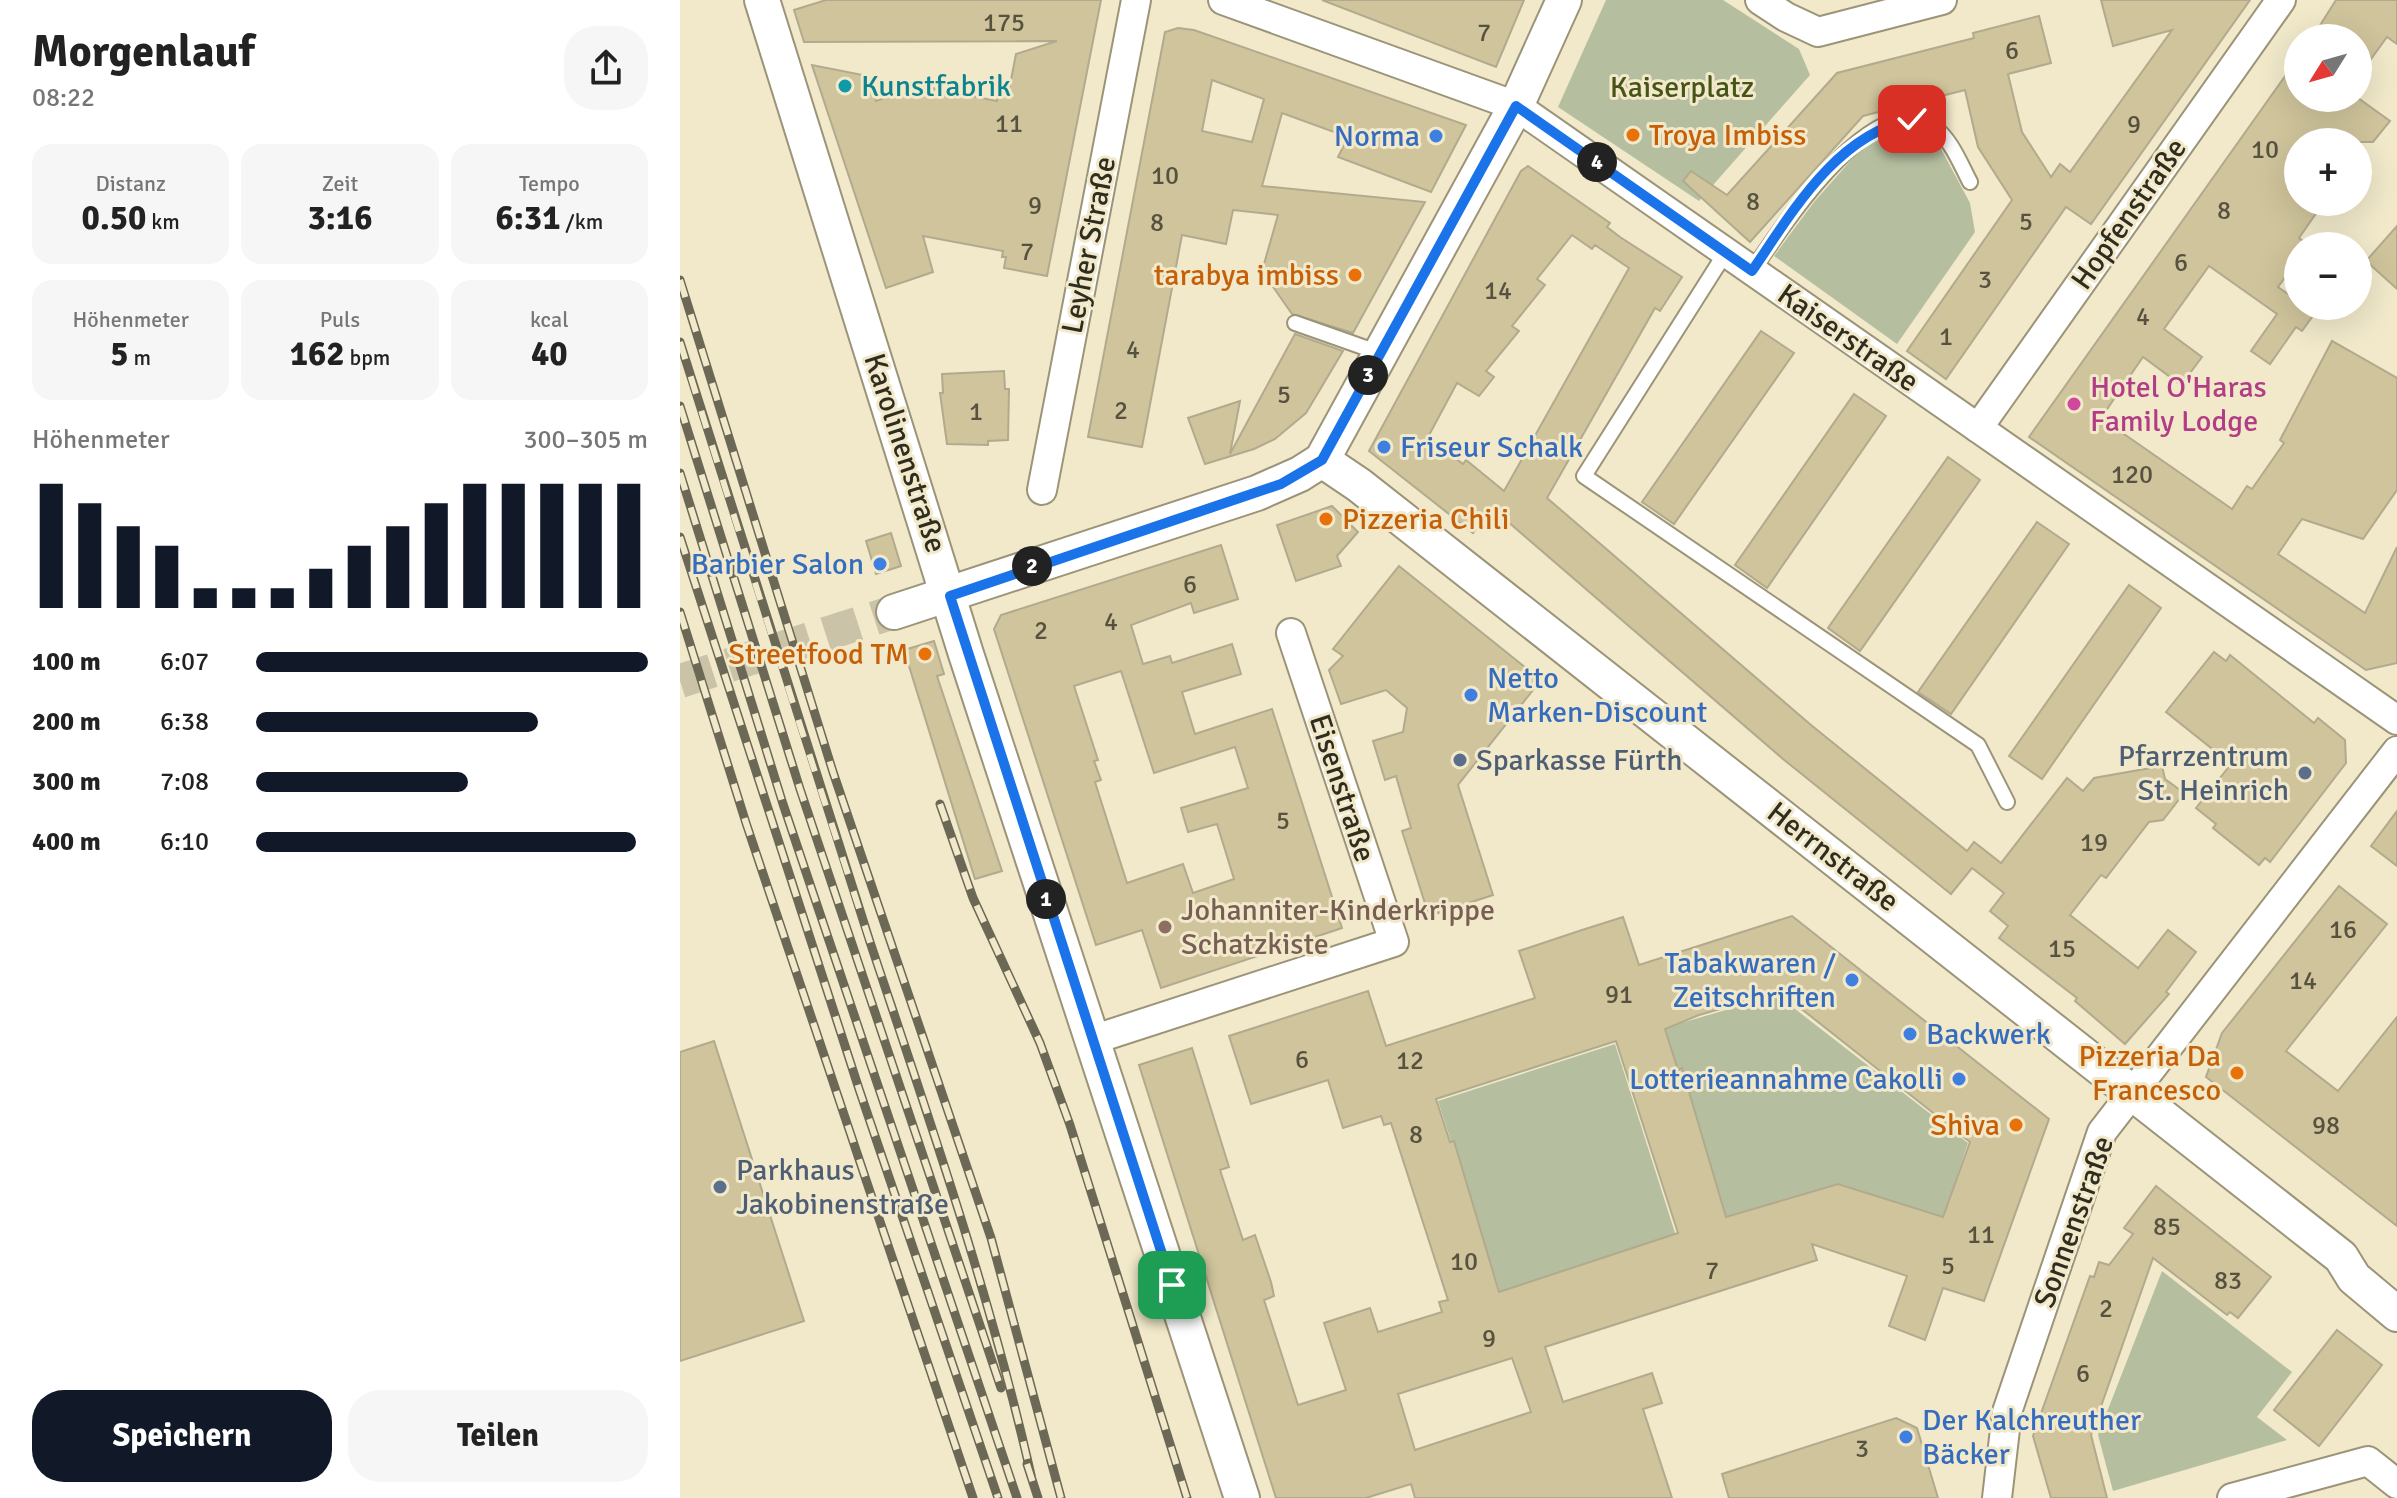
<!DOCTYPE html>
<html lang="de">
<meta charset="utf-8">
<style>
body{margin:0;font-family:Signika,sans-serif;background:#f6f6f6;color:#222;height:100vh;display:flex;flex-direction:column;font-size:30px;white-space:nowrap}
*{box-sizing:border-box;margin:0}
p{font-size:26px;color:#767676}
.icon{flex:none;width:44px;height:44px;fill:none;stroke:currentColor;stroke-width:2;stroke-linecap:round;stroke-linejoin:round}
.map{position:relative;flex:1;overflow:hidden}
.sheet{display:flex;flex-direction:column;background:#fff;width:680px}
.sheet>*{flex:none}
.needle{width:52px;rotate:233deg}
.buttons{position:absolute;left:1604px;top:24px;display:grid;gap:16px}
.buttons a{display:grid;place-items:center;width:88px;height:88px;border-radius:50%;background:#fff;box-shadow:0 8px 32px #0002;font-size:40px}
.pin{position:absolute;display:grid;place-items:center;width:68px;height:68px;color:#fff;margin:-34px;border-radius:16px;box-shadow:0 4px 12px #0006}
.km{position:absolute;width:40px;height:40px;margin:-20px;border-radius:50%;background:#222;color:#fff;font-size:22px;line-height:40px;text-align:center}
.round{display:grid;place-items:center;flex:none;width:84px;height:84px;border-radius:32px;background:#f6f6f6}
.headline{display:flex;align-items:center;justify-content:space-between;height:136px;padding:0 32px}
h1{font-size:44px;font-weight:800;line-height:60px}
.figures{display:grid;grid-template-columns:repeat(3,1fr);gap:12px;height:136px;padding:8px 32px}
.figures div{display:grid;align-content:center;border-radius:20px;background:#f6f6f6;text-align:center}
.figures b{font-size:34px;font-weight:800}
.figures small{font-size:22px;font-weight:400}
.figures p{font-size:22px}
.chart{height:224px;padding:16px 32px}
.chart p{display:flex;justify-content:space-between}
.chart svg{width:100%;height:144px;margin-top:8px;stroke:#111827;stroke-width:6}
.cta{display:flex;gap:16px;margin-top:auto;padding:16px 32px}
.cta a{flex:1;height:92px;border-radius:32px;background:#111827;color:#fff;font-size:32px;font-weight:800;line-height:92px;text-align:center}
.cta a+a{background:#f6f6f6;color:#222}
ul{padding:0 32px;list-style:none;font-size:26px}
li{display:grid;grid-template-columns:128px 96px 1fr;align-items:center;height:60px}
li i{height:20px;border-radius:10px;background:#111827}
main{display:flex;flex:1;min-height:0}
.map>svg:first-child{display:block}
.green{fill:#b5bfa0}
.building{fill:#cfc49b;stroke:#b2aa8d;stroke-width:2;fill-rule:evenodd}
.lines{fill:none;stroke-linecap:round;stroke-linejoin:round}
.tertiary-tunnel{stroke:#cac3a8;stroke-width:34;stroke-dasharray:34 17;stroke-linecap:butt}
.service-casing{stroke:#9b9478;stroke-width:18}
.minor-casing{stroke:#9b9478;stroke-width:32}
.tertiary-casing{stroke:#9b9478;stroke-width:38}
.service{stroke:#fff;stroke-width:14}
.minor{stroke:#fff;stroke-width:28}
.tertiary{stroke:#fff;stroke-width:34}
.rail-casing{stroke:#6c6856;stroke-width:9}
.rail{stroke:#f1e9ca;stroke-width:6;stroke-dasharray:18;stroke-linecap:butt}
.route-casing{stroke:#fff;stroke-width:16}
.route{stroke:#1a73e8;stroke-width:10}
.culture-dot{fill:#0f9aa8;stroke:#f1e9ca;stroke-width:3}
.food-dot{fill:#e8710a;stroke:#f1e9ca;stroke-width:3}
.shop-dot{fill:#3f7fe0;stroke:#f1e9ca;stroke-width:3}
.hotel-dot{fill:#d1479c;stroke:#f1e9ca;stroke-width:3}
.service-dot{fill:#5c6f8a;stroke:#f1e9ca;stroke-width:3}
.education-dot{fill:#8d6e63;stroke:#f1e9ca;stroke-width:3}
.labels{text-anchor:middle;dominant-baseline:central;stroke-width:6;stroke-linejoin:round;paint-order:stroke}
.number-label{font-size:26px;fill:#57523f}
.culture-label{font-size:30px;fill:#0d838f;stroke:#f1e9ca;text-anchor:start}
.park-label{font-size:30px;fill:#465417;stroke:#f1e9ca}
.food-label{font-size:30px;fill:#c56008;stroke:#f1e9ca;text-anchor:end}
.shop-label{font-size:30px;fill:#366cbe;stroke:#f1e9ca;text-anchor:end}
.street-label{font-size:30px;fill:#2f2c20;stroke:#f1e9ca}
.hotel-label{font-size:30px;fill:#b23c85;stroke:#f1e9ca;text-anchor:start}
.service-label{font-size:30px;fill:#4e5e75;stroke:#f1e9ca;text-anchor:start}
.education-label{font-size:30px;fill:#785e54;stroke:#f1e9ca;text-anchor:start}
</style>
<main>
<section class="sheet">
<div class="headline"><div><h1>Morgenlauf</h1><p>08:22</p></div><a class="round"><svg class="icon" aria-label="share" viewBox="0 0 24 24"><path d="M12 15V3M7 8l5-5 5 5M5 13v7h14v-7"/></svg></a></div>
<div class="figures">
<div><p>Distanz</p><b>0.50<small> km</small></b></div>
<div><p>Zeit</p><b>3:16</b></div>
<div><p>Tempo</p><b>6:31<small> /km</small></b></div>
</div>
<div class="figures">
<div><p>Höhenmeter</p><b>5<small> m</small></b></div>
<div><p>Puls</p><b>162<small> bpm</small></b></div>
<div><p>kcal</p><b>40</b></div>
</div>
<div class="chart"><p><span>Höhenmeter</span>300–305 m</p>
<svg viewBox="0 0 160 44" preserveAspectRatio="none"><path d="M5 44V6M15 44V12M25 44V19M35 44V25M45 44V38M55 44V38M65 44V38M75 44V32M85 44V25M95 44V19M105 44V12M115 44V6M125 44V6M135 44V6M145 44V6M155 44V6"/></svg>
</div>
<ul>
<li><b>100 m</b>6:07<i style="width:100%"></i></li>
<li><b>200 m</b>6:38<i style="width:72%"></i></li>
<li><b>300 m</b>7:08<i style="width:54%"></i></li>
<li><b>400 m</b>6:10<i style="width:97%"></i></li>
</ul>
<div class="cta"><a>Speichern</a><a>Teilen</a></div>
</section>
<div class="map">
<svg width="1717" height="1498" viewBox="0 0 1717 1498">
<rect width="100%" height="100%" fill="#f1e9ca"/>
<g class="green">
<polygon points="926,0 1043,0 1119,49 1130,75 1019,201 878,107"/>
<polygon points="1229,124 1260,147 1290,203 1295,232 1217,344 1094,256 1134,202 1187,142"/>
<polygon points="1097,995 1288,1143 1263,1219 1160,1184 1047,1220 984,1028"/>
<polygon points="935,1044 996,1236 820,1292 758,1101"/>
<polygon points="1482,1271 1612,1372 1577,1417 1607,1440 1433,1491 1418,1435"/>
</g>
<g class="building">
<polygon points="146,0 421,0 367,276 324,268 326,257 322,257 323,251 243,236 253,272 206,288 132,65 188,76 196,101 242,86 317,101 319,88 329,90 336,54 377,41 124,42 114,10"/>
<polygon points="642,0 844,0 816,67"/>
<polygon points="1421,0 1570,0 1411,224 1386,207 1266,379 1227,351 1332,200 1298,147 1285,90 1183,116 1070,242 1003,181 1011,171 1047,195 1157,73 1294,38 1293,33 1359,16 1371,63 1328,74 1342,132 1371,177 1380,164 1390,172 1492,30 1433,46"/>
<polygon points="1656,0 1717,0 1717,44 1707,37 1678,77 1678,38 1632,38"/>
<path d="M 498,28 L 514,30 L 786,125 L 751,192 L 658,157 L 668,137 L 602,113 L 582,186 L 745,202 L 673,333 L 612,314 L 582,271 L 598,215 L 553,210 L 546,244 L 502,235 L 462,447 L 408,437 L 485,32 ZM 532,80 L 584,99 L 572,142 L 522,131 Z"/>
<polygon points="1618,58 1618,98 1678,98 1710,121 1693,142 1618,142 1618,202 1644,202 1619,238 1628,245 1618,246 1618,260 1598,287 1618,301 1618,306 1635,313 1622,331 1616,327 1590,364 1571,351 1597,314 1529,266 1484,329 1522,357 1501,385 1463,357 1421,418 1552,509 1567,486 1572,489 1604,443 1600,440 1652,341 1717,378 1717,490 1683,539 1622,519 1598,554 1685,613 1717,547 1717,663 1686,670 1349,437"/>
<path d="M 848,166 L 930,223 L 927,227 L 940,237 L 1002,277 L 980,311 L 975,308 L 867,498 L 1131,725 L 1287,851 L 1294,842 L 1321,863 L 1387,778 L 1403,791 L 1414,778 L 1482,766 L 1485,779 L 1504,793 L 1483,820 L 1469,822 L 1426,878 L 1421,875 L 1390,915 L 1458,968 L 1488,930 L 1516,952 L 1486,992 L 1489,994 L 1445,1044 L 1395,1001 L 1397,998 L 1319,938 L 1328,926 L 1310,911 L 1324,893 L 1292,868 L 1271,894 L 1103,759 L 812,508 L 793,533 L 689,451 L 841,171 ZM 892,235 L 912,249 L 915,245 L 949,268 L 824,491 L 786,460 L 783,464 L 748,437 L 777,383 L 799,396 L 814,377 L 806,371 L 839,331 L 832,326 L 865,285 L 857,279 Z"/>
<polygon points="1717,226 1717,289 1686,261"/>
<polygon points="1081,331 1114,353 994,524 962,502"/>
<polygon points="615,334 663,351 626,413 595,439 574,449 525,464 508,418 560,401 550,454"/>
<polygon points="324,371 325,389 329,389 328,440 308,441 308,445 267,444 260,393 263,393 262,374"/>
<polygon points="1174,394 1206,416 1087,588 1055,565"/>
<polygon points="1268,457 1300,480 1180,651 1148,628"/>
<polygon points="652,506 678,532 657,556 661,566 616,581 597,525"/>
<polygon points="1357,522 1389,544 1271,714 1238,692"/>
<polygon points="211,533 221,566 196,574 186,541"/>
<path d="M 541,545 L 558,599 L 514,613 L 511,603 L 451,625 L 463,664 L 490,656 L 492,663 L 552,644 L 561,674 L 502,692 L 515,734 L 592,709 L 662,928 L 481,988 L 462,930 L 416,945 L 314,629 L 321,615 ZM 441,671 L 474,773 L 555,747 L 568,788 L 501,808 L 508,832 L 537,824 L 554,879 L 513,893 L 503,864 L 447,883 L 415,782 L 421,780 L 414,761 L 418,760 L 394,686 Z"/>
<polygon points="719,566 861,680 778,785 813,895 749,916 722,831 731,828 716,776 705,780 693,741 723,732 727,708 706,690 661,704 649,670 663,656 653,649"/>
<polygon points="1449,585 1481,608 1362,779 1329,756"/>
<polygon points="254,641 264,674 257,676 322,871 295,879 224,650"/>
<polygon points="1534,652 1546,661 1550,655 1634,723 1638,718 1665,740 1666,763 1590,862 1585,858 1579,865 1533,828 1536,824 1516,808 1551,764 1486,712"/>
<polygon points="1717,811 1717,866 1691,846"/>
<polygon points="1659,886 1707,924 1606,1051 1658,1091 1717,1017 1717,1226 1526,1077 1542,1033"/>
<path d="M 1112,916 L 1369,1119 L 1304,1301 L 1263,1288 L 1245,1340 L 1209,1326 L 1227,1276 L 1132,1244 L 1137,1260 L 865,1347 L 883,1402 L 972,1373 L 982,1403 L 963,1409 L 992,1498 L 735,1498 L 731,1484 L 686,1498 L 596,1498 L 459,1065 L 512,1048 L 549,1167 L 540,1170 L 563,1240 L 575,1235 L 591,1282 L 594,1296 L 584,1300 L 618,1405 L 666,1390 L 644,1323 L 690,1308 L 698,1332 L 762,1312 L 759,1302 L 768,1300 L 711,1123 L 704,1125 L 701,1116 L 663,1128 L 648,1080 L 571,1104 L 549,1036 L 688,991 L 706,1046 L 855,998 L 839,951 L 902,930 L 943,917 L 959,965 ZM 1100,992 L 1290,1142 L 1263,1217 L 1158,1184 L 1046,1217 L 1002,1068 L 998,1070 L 985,1029 L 1019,1015 ZM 936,1041 L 998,1233 L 819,1292 L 774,1141 L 770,1142 L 756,1099 ZM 832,1358 L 851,1412 L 735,1450 L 718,1394 Z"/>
<polygon points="34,1041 124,1321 0,1361 0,1052"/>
<polygon points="1476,1186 1591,1277 1558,1318 1550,1312 1547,1315 1473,1258 1411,1435 1427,1498 1371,1498 1353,1436 1410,1276 1414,1277 1419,1262 1429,1265 1453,1234 1444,1228"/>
<polygon points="1657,1330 1702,1365 1639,1446 1594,1410"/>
<polygon points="1216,1418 1237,1428 1258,1498 1049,1498 1042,1474"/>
</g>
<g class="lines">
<polyline class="tertiary-tunnel" points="0,681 214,612"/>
<g class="service-casing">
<g id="service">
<polyline points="1046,252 904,476 1298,745 1327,802"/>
<path d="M 1072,271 C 1099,232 1193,84 1253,126 C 1271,139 1280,163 1290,182"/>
<polyline points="615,323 700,353"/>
</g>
</g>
<g class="minor-casing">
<g id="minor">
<polyline points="543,0 836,106 1717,720"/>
<polyline points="1080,0 1106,17 1138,32 1262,0"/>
<polyline points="1298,428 1601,0"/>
<polyline points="362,490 456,0"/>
<polyline points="412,1040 714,942 611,633"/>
<polyline points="1317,1498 1327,1412 1422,1132 1717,751"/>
<polyline points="1552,1498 1688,1461 1717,1484"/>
</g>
</g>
<g class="tertiary-casing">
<g id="tertiary">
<polyline points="82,0 286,654 562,1498"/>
<polyline points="642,460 679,485 1661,1257 1674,1278 1717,1314"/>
<polyline points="214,612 577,493 620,474 642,460 836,106 884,0"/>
</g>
</g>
<use href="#service" class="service"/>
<use href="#minor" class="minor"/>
<use href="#tertiary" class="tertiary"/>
<g class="rail-casing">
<g id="rail">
<polyline points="0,280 153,772 311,1238 381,1498"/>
<path d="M 0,342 C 62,543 125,743 190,942 C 249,1119 310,1293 351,1475"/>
<polyline points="0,406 120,789 321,1388"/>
<polyline points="0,473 103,804 337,1498"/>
<polyline points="0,537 179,1089 318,1498"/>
<polyline points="0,612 66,823 293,1498"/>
<polyline points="260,804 293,898 360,1043 390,1125 507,1498"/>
<polyline points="347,1464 358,1498"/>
</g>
</g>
<use href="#rail" class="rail"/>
</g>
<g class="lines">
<g class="route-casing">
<path id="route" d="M 492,1285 L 270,596 L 601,484 L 642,460 L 836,106 L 1072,271 C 1113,211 1156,135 1232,119"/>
</g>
<use href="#route" class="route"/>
</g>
<circle class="culture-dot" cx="165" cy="86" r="8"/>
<g class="food-dot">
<circle cx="953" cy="135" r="8"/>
<circle cx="675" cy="275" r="8"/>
<circle cx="646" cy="519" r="8"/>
<circle cx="245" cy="654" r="8"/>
<circle cx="1557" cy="1073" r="8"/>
<circle cx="1336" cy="1125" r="8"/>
</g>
<g class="shop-dot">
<circle cx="756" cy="136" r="8"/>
<circle cx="704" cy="447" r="8"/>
<circle cx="200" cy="564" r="8"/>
<circle cx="791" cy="695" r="8"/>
<circle cx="1172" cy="980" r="8"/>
<circle cx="1230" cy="1034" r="8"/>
<circle cx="1279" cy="1079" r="8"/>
<circle cx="1226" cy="1437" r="8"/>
</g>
<circle class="hotel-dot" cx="1394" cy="404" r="8"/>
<g class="service-dot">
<circle cx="780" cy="760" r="8"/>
<circle cx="1625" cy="773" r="8"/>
<circle cx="40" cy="1187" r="8"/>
</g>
<circle class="education-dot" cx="485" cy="927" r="8"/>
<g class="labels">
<g class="number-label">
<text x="324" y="23">175</text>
<text x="804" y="33">7</text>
<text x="1332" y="51">6</text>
<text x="329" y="124">11</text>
<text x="1454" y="125">9</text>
<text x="1585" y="150">10</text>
<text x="485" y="176">10</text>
<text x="1073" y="202">8</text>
<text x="355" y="206">9</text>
<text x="1544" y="211">8</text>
<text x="1346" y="222">5</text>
<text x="477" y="223">8</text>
<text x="347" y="252">7</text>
<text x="1501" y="263">6</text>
<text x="1305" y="280">3</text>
<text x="818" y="291">14</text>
<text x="1463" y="317">4</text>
<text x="1266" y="337">1</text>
<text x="453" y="350">4</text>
<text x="604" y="395">5</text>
<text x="441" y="411">2</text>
<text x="296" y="412">1</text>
<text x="1452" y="475">120</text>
<text x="510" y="585">6</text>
<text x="431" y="622">4</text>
<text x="361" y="631">2</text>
<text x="603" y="821">5</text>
<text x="1414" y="843">19</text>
<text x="1663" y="930">16</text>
<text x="1382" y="949">15</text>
<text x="1623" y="981">14</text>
<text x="939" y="995">91</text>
<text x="622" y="1060">6</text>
<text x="730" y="1061">12</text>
<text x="1646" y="1126">98</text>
<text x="736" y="1135">8</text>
<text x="1487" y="1227">85</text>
<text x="1301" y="1235">11</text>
<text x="784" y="1262">10</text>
<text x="1268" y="1266">5</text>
<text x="1032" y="1271">7</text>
<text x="1548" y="1281">83</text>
<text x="1426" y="1309">2</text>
<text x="809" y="1339">9</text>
<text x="1403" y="1374">6</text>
<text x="1182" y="1449">3</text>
</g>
<g class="culture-label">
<text x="181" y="86">Kunstfabrik</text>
</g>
<g class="park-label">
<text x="1002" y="87">Kaiserplatz</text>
</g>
<g class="food-label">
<text x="969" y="135" text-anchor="start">Troya Imbiss</text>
<text x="659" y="275">tarabya imbiss</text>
<text x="662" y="519" text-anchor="start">Pizzeria Chili</text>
<text x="229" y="654">Streetfood TM</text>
<text x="1541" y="1056">Pizzeria Da<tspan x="1541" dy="34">Francesco</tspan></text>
<text x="1320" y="1125">Shiva</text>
</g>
<g class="shop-label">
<text x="740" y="136">Norma</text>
<text x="720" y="447" text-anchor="start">Friseur Schalk</text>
<text x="184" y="564">Barbier Salon</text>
<text x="807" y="678" text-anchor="start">Netto<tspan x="807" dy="34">Marken-Discount</tspan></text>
<text x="1156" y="963">Tabakwaren /<tspan x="1156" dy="34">Zeitschriften</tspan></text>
<text x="1246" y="1034" text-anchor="start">Backwerk</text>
<text x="1263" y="1079">Lotterieannahme Cakolli</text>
<text x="1242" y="1420" text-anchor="start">Der Kalchreuther<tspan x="1242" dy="34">Bäcker</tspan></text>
</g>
<g class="street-label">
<text transform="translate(1449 214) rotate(-55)">Hopfenstraße</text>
<text transform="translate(409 245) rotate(-79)">Leyher Straße</text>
<text transform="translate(1168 338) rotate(35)">Kaiserstraße</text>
<text transform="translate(225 453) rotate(72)">Karolinenstraße</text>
<text transform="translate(662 788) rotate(72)">Eisenstraße</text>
<text transform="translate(1153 857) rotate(38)">Herrnstraße</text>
<text transform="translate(1394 1222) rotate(-70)">Sonnenstraße</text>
</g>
<g class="hotel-label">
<text x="1410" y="387">Hotel O'Haras<tspan x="1410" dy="34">Family Lodge</tspan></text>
</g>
<g class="service-label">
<text x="1609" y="756" text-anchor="end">Pfarrzentrum<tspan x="1609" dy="34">St. Heinrich</tspan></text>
<text x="796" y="760">Sparkasse Fürth</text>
<text x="56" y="1170">Parkhaus<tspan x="56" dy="34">Jakobinenstraße</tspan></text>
</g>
<g class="education-label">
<text x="501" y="910">Johanniter-Kinderkrippe<tspan x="501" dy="34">Schatzkiste</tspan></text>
</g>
</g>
</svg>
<div class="buttons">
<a><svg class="needle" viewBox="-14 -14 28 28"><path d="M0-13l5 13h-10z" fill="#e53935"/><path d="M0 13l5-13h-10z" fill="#767676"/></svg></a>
<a>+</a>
<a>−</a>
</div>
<div class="pin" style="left:492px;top:1285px;background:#1e9e55"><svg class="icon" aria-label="arrive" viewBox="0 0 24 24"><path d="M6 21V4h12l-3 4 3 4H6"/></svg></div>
<div class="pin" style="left:1232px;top:119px;background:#d93025"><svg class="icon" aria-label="check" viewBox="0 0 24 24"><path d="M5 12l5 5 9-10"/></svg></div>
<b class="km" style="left:366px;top:899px">1</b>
<b class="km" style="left:352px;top:566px">2</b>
<b class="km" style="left:688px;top:375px">3</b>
<b class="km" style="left:917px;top:162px">4</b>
</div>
</main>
